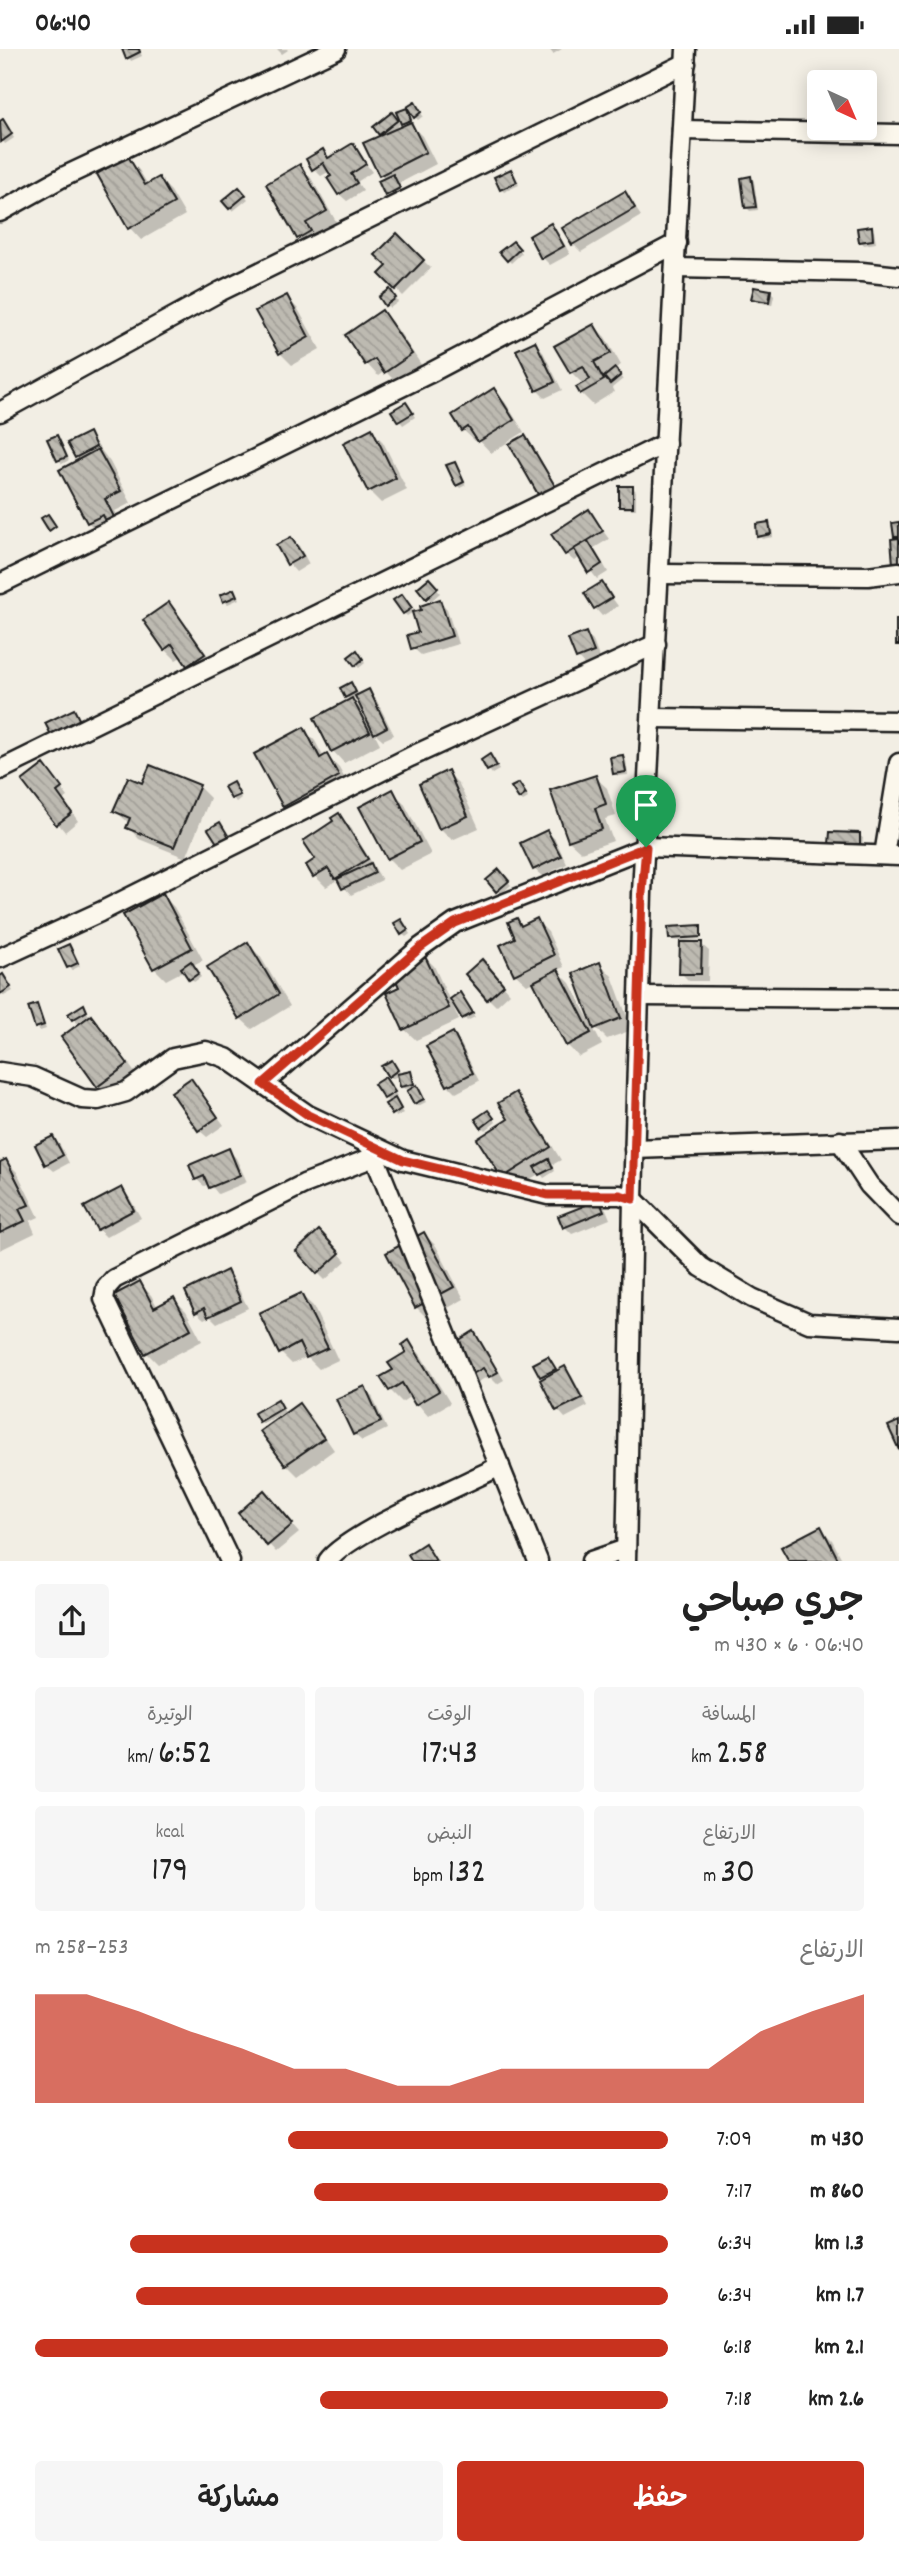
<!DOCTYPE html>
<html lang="ar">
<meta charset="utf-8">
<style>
body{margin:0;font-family:Dekko,"Playpen Sans Arabic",sans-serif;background:#f6f6f6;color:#222;direction:rtl;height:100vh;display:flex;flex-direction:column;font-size:26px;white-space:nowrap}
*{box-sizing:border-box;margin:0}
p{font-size:23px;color:#767676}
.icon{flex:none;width:38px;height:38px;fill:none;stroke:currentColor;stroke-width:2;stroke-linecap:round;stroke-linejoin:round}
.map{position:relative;height:1512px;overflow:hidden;direction:ltr}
.panel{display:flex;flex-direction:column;background:#fff;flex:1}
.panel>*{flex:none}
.needle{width:46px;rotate:136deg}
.fabs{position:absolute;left:807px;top:21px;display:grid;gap:14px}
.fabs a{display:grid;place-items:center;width:70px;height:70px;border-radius:7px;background:#fff;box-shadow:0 4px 18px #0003;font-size:35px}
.pin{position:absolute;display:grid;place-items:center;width:60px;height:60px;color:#fff;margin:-72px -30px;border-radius:50% 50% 50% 0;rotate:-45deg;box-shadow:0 0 7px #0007}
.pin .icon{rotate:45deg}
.round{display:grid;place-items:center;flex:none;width:74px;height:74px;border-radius:7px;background:#f6f6f6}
.overview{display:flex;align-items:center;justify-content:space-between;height:119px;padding:0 35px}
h1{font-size:38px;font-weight:600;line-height:52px}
.metrics{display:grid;grid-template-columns:repeat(3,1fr);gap:10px;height:119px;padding:7px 35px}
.metrics div{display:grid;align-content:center;border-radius:7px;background:#f6f6f6;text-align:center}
.metrics b{font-size:35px;font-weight:600}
.metrics small{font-size:19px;font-weight:400}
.metrics p{font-size:19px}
.chart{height:196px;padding:14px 35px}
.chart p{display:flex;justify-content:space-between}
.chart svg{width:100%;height:126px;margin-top:7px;fill:#c8321e;opacity:.7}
.action{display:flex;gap:14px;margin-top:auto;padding:14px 35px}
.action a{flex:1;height:80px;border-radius:7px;background:#c8321e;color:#fff;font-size:28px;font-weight:600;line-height:80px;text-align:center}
.action a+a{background:#f6f6f6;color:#222}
ul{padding:0 35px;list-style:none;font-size:23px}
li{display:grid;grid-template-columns:112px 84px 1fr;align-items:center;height:52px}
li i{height:18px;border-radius:9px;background:#c8321e}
.status{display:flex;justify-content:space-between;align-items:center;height:49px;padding:0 35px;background:#fff;direction:ltr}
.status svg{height:19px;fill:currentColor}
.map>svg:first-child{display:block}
.shadow{fill:#0003;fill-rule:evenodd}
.building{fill:url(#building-back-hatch);stroke:#1c1c1c;stroke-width:2}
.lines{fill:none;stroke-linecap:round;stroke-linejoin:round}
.street-casing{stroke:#1c1c1c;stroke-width:23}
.street{stroke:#fbf7ec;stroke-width:18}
.route-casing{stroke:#fff;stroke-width:14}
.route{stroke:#c8321e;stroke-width:9}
</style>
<div class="status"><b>06:40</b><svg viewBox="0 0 49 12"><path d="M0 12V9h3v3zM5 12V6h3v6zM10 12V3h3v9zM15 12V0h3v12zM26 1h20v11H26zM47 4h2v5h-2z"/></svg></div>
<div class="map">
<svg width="899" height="1512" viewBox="0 0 899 1512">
<defs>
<pattern id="building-back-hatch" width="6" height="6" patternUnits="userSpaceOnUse" patternTransform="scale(1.75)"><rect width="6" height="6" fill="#bdbab1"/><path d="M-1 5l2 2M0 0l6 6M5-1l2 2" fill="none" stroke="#a29f98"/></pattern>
</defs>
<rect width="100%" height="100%" fill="#f2eee4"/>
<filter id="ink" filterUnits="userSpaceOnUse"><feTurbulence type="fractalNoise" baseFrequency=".0143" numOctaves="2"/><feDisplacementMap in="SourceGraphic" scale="14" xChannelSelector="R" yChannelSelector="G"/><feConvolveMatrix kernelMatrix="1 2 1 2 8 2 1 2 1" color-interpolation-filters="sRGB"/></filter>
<g filter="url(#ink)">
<g class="shadow">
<polygon points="124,0 139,0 142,7 131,12"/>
<polygon points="277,0 287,0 288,1 282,5"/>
<polygon points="549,0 562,0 553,5"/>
<polygon points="418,59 423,67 418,71 415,68"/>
<polygon points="406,61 413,74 410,75 422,87 436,115 398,135 402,143 390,149 387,146 385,131 381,126 384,88 376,78 395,69 400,75 390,84 406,77 402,74"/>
<polygon points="3,72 14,89 5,95 0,88 0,74"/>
<polygon points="352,96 372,123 357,133 363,142 347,152 339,145 330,122 321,127 314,120 322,102 330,110"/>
<polygon points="127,109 139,121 148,136 159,130 171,142 185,166 141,191 130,179 99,125"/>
<polygon points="300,117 311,129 337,174 317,186 310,200 299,189"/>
<polygon points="510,122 519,136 504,143 501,140"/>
<polygon points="751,129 754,132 758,161 750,162 747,159"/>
<polygon points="239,140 248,150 233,162 225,152"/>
<polygon points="625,144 641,167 581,203 573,195"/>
<polygon points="551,176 558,184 570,205 550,216 543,209"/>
<polygon points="871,179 874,182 876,194 864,196 861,192"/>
<polygon points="397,186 431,219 403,247 381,225 389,217"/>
<polygon points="513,194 522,204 511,214 502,203"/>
<polygon points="771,243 774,246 772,256 757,253 753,249"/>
<polygon points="393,246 398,253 390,259 387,256"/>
<polygon points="286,248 298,260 320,300 292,316 280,304"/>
<polygon points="382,263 394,275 422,317 397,334 385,322 378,327 367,315 347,287"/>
<polygon points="594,277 605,288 621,316 614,320 623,330 612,339 614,343 593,356 581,344 584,336 571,323 557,298"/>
<polygon points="535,294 542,301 562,341 545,349 537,341"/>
<polygon points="493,342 505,353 524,383 491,404 478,390 475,392 463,381"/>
<polygon points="409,359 415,368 403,376 393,363"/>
<polygon points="371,381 383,393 407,441 381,454 369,442"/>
<polygon points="89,385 110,413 131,454 115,462 125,482 100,485 88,473 61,421 80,411 76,408"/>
<polygon points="56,388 69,411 62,415 49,391"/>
<polygon points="525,388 532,396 561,445 540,446"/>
<polygon points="454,415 466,436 460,439 457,436"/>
<polygon points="633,439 636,442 636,460 624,460 621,457"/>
<polygon points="589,463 609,490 594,499 608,523 597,530 580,508 574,512 566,505"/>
<polygon points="768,475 772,478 773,488 762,490 759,487"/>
<polygon points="291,490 299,497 309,515 296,523 289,515 278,497"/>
<polygon points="429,531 440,544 431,552 419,539"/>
<polygon points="602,535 618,557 602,567 595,559"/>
<polygon points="234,542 239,550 228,555 224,552"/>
<polygon points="405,550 413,563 407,567 404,564"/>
<polygon points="440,552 447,560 458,595 421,606 413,599"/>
<polygon points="169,555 180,567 215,617 200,627 183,607 176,611 165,600"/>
<polygon points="585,585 593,592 600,611 585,617 578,609 570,591"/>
<polygon points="360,607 365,614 359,619 356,616"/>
<path d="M 351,635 L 359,647 L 368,642 L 376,650 L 394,686 L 383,691 L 374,683 L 380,695 L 344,714 L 333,702 L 351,652 L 347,648 ZM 357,647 L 365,664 L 351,651 Z"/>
<polygon points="304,680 315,692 324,709 327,707 339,719 350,739 296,768 284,757"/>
<polygon points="622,707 626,711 628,726 618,727 615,724"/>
<polygon points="493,711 499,721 492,725 483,712"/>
<polygon points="448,724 459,735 479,779 452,791 440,779"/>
<polygon points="51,725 68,748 63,751 78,772 65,783 24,732"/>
<polygon points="595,728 607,739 616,767 605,770 613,792 581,803 569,792 552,742"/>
<polygon points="143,737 199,738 210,749 186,809 139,790 128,778 129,774 115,762"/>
<polygon points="236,739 241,749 236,753 233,749"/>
<polygon points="522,739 528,749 523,752 520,749"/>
<polygon points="392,742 404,754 431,805 400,821 388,809"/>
<polygon points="338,766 350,777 382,831 351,846 338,831 326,838 315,827 317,811"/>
<polygon points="547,783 555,790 567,815 542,827 534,820"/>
<polygon points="859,786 863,789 862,799 834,797 831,794"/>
<polygon points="499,822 511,836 501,845 488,831"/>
<polygon points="162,846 174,858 203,911 193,916 201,928 194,933 185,921 166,931 154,919 126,866"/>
<polygon points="517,871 523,878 536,871 548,883 564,918 557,921 570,934 602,996 579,1008 567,996 535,932 527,936 515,925"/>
<polygon points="404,875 410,885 406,888 402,885"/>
<polygon points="704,890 686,892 687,895 701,895 709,902 708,932 689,932 681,924 682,892 673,891"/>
<polygon points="248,896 260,907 290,957 252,980 240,969"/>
<polygon points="68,897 80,917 72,921 69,918"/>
<polygon points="422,905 434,917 450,952 460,946 475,968 467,972 454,953 452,955 459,971 416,991 404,980 401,938"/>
<polygon points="600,915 612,927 632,981 607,990 596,979"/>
<polygon points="489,920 510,944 496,957 488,949"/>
<polygon points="0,929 6,931 13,942 4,947 0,942"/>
<polygon points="37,957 46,980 40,982 37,978"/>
<polygon points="83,957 89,966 77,974 70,965"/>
<polygon points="352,964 356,970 345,977 342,974"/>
<polygon points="91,968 103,980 138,1028 110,1048 99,1037"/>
<polygon points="452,985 460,993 479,1032 456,1044 448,1036"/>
<polygon points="395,1016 401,1026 411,1024 414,1027 416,1038 426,1053 418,1057 415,1054 415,1038 405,1040 401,1037 399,1026 392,1030 389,1027"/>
<polygon points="191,1031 224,1076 207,1088 199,1081"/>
<polygon points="388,1033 397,1047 392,1049 403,1064 396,1068 390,1054 385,1049"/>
<polygon points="516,1045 527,1057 561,1111 552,1116 555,1122 544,1129 540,1124 515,1140 503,1128"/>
<polygon points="491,1066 496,1073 486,1081 483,1078"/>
<polygon points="53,1089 60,1096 69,1114 54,1122 46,1115"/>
<polygon points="228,1101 236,1109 247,1133 218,1145 210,1135 204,1137 196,1130"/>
<polygon points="6,1112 17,1123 39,1168 30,1172 35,1184 0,1201 0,1114"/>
<polygon points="121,1140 129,1148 141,1169 106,1188 98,1180 87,1159"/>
<polygon points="599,1153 606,1160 610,1170 572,1185 565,1178"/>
<polygon points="319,1183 346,1212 325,1231 318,1224"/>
<polygon points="424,1185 436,1197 464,1250 428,1270 416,1258"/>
<polygon points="227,1223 234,1231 248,1259 217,1274 210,1267 204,1270 196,1263"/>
<polygon points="140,1235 151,1246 158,1259 174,1250 186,1262 202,1292 158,1315 147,1304"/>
<polygon points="301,1246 313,1257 338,1311 319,1320 307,1308 292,1315 280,1303"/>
<polygon points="474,1285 481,1292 504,1331 497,1335 489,1327 478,1333 471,1325"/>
<polygon points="409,1293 420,1305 450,1354 428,1367 411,1347 402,1353 390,1341 408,1303"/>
<polygon points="548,1309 557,1323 564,1319 572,1327 588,1357 565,1369 558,1361 542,1332 544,1330 541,1327"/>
<polygon points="364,1339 372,1347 387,1380 362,1392 354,1385"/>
<polygon points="278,1353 285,1363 263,1375 260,1372"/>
<polygon points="299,1356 311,1368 334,1401 298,1427 286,1415"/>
<polygon points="268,1449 299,1484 276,1503 240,1464"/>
<polygon points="820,1479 832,1491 843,1512 791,1512"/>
</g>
<g class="building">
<polygon points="122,0 139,0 140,3 126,10"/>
<polygon points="415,53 421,63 414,69 407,58"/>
<polygon points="407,59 411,71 401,75 396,63"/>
<polygon points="392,63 398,71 379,86 373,78"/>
<polygon points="3,70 12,85 1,93 0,72"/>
<polygon points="411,73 426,103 379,127 363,94"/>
<polygon points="353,94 366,115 351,125 357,134 338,146 327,129 331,127 323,114 312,121 306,110 323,100 328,109"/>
<polygon points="128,107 145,136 159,128 174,154 128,180 97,125"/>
<polygon points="300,115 327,162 306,174 311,182 297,190 266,135"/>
<polygon points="511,120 517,133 500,141 494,128"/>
<polygon points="393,125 400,139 385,147 378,132"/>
<polygon points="751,127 756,158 745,159 741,129"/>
<polygon points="239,138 246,146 229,160 222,152"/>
<polygon points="625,142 635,159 572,196 562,179"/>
<polygon points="551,174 564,197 541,210 529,187"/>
<polygon points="872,177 873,191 859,193 857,179"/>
<polygon points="397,184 424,211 395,241 379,225 387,217 375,206"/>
<polygon points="513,192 520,200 507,212 499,203"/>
<polygon points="754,238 771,241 769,253 751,250"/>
<polygon points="390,240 396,249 385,257 379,248"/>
<polygon points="287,246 309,288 279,305 255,262"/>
<polygon points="382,261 412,305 384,324 375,310 365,316 345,286"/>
<polygon points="594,275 611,304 594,313 604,331 580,345 576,338 590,330 583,317 570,324 554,297"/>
<polygon points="535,292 555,333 536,342 516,301"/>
<polygon points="615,319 621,326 610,335 604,328"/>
<polygon points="494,339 514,371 478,393 468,378 462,382 452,366"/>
<polygon points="406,353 413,364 398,373 391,362"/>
<polygon points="372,379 396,429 368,443 343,394"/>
<polygon points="89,383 96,398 75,409 67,394"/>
<polygon points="57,386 67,408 57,412 47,390"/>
<polygon points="525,386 555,437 539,447 509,395"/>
<polygon points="98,400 121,442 105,450 115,470 107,474 103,466 87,474 59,421"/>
<polygon points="455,413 464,433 456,437 446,416"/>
<rect x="619" y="437" width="14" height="21"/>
<polygon points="589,460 603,482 565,506 551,485"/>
<polygon points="48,465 56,477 49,482 41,469"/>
<polygon points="769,473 771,485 757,488 756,475"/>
<polygon points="899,473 899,488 894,488 892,474"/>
<polygon points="291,488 303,507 287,516 276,496"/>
<polygon points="899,489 899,514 893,515 891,490"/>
<polygon points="588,492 602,515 588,524 574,500"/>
<polygon points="429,529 438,539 426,550 417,539"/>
<polygon points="602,533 612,549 594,560 584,544"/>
<polygon points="234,540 237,547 223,553 220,546"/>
<polygon points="402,545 412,559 403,565 393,551"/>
<polygon points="440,550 452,587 411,600 407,586 418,583 412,563 421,561 420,557"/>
<polygon points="169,553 205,605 187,617 172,595 164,601 143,571"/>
<rect x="896" y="570" width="3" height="26"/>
<polygon points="586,583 594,603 576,610 568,590"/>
<polygon points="357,601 363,610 355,617 348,608"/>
<polygon points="351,633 356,643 345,649 340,639"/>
<polygon points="369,640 387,678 374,685 355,647"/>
<polygon points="352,649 370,683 331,703 314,669"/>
<polygon points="74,660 83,678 54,692 45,674"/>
<polygon points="304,678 320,709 327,705 339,727 283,758 254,705"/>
<polygon points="490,705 497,717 487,722 481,711"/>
<polygon points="623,706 626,723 613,725 610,708"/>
<polygon points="44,715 62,739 57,743 72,764 56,776 22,732"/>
<polygon points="150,716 200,736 174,798 126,779 130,769 113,762 128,728 142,734"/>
<polygon points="448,721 468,767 439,780 419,735"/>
<polygon points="596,726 606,755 595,759 602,780 568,792 550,741"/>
<polygon points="233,733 240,746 231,750 224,738"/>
<polygon points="519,734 526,745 519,750 511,738"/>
<polygon points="393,740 420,793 387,810 359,758"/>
<polygon points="339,764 368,810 335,830 328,819 313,828 306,816 315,810 303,792 333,772 331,769"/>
<polygon points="220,773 229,788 217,794 208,780"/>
<polygon points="547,781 561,807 533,821 520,794"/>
<polygon points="830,783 860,784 860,796 829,795"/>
<polygon points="371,814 375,824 342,840 337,830"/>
<polygon points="499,820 509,832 496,843 486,831"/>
<polygon points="163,844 192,899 153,920 123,866"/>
<polygon points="517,869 521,877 537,869 554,906 514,926 500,896 515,889 508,873"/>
<polygon points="401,870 408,881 401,886 394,874"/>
<polygon points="701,876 701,888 669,890 668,878"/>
<polygon points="248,893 279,945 239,970 207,918"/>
<polygon points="680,893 702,893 701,925 679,925"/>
<polygon points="69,895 78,914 67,919 58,900"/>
<polygon points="423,903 449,959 403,981 386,944 399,938 390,919"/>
<polygon points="482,910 504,936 487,951 465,925"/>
<polygon points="191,912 199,924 189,931 181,919"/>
<polygon points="600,913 621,969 594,980 573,924"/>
<polygon points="558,920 591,984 566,997 533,933"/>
<polygon points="3,925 11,938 0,945 0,927"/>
<polygon points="460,943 473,964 462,970 450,950"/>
<polygon points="37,955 44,976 35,979 28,958"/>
<polygon points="84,955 87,962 72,971 68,965"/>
<polygon points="91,966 128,1015 97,1038 61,988"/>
<polygon points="453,983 473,1024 447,1037 426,997"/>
<polygon points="392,1011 398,1021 388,1028 381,1017"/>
<polygon points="411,1022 414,1035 400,1038 397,1025"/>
<polygon points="385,1028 395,1043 384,1050 374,1035"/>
<polygon points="191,1029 218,1068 198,1082 171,1043"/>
<polygon points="417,1036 424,1050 414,1055 407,1042"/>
<polygon points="516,1043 551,1098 502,1129 477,1090 508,1070 498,1054"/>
<polygon points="395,1049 401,1060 392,1066 385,1055"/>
<polygon points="488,1061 494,1069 481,1079 475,1070"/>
<polygon points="53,1087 63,1106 45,1116 35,1096"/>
<polygon points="229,1099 240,1126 209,1139 204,1127 195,1131 189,1116"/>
<polygon points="6,1110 29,1156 19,1160 25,1172 0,1184 0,1113"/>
<polygon points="549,1110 553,1119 539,1126 534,1118"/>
<polygon points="122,1138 134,1161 97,1181 84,1158"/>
<polygon points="599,1151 604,1162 563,1179 558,1167"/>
<polygon points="319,1181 340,1204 317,1225 296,1202"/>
<polygon points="424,1183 454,1238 415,1259 386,1204"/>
<polygon points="227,1221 241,1252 208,1268 204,1259 195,1264 185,1242"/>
<polygon points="140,1232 154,1259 174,1248 191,1280 145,1305 114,1246"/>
<polygon points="301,1244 328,1299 306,1309 299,1294 279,1305 259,1264"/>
<polygon points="474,1282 498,1323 489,1328 483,1319 469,1327 451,1296"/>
<polygon points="409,1291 439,1342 415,1356 402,1334 389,1342 380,1328 393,1321 388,1314 406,1303 402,1296"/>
<polygon points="548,1307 556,1320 540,1328 533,1315"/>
<polygon points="565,1317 582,1349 556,1362 540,1331"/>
<polygon points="365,1337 381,1373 353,1386 336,1350"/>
<polygon points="278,1350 283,1359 259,1373 254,1364"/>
<polygon points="299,1354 324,1389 285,1416 260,1382"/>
<polygon points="899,1372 899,1401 888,1377"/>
<polygon points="264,1441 293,1475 267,1497 238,1464"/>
<polygon points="821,1477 839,1512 789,1512 781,1498"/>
<polygon points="425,1494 436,1512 412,1512 408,1505"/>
</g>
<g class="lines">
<g class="street-casing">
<g id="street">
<polyline points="682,81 899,85"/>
<polyline points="0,163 63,128 336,0"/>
<polyline points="675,219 862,223 899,227"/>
<polyline points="0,363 221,242 686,14"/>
<polyline points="660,525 868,527 899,523"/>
<polyline points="0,535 428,325 677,194"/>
<polyline points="652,669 899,672"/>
<polyline points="0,721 666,394"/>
<polyline points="884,806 899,714"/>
<polyline points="0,909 100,863 410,708 656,595"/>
<polyline points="640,947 899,949"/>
<polyline points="0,1023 33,1028 82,1050 98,1051 126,1043 173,1009 206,1002 226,1009 308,1066 403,1111 548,1146 620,1146 633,1150 701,1218 752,1249 809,1274 899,1279"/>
<polyline points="263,1035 421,898 455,874 646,798 899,807"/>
<polyline points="840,1092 869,1136 899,1167"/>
<polyline points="370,1097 538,1512"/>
<polyline points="634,1100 899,1091"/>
<polyline points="230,1512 104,1250 106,1239 114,1230 304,1135 374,1108"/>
<path d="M 328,1512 C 346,1485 465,1435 500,1417"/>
<polyline points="591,1512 626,1500"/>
<polyline points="626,1512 633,1150 642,844 686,0"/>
</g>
</g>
<use href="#street" class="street"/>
</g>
</g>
<g class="lines" filter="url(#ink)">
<g class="route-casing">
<polygon id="route" points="646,798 642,844 633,1150 620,1146 548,1146 403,1111 308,1066 263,1035 421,898 455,874"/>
</g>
<use href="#route" class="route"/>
</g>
</svg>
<div class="fabs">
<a><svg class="needle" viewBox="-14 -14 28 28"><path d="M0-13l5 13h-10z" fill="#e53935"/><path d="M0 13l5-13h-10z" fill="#767676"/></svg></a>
</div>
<div class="pin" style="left:646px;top:798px;background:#1e9e55"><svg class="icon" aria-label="arrive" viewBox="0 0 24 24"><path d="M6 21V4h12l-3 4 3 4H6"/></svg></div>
</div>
<section class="panel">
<div class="overview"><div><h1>جري صباحي</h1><p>06:40 · 6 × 430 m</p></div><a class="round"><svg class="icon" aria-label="share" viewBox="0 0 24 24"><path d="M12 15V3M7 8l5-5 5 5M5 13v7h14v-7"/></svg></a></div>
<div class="metrics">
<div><p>المسافة</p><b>2.58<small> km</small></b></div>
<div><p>الوقت</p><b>17:43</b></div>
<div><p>الوتيرة</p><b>6:52<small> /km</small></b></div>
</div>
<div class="metrics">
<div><p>الارتفاع</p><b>30<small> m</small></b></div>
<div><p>النبض</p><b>132<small> bpm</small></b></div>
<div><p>kcal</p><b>179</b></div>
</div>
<div class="chart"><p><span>الارتفاع</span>253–258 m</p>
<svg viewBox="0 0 160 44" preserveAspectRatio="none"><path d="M0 44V6L10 6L20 12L30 19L40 25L50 32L60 32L70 38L80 38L90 32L100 32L110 32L120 32L130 32L140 19L150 12L160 6V44z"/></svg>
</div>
<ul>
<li><b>430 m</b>7:09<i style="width:60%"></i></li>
<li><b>860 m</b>7:17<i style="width:56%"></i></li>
<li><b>1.3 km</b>6:34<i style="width:85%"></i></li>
<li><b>1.7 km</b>6:34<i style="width:84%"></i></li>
<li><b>2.1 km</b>6:18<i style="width:100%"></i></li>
<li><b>2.6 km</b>7:18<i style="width:55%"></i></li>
</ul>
<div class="action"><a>حفظ</a><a>مشاركة</a></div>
</section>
